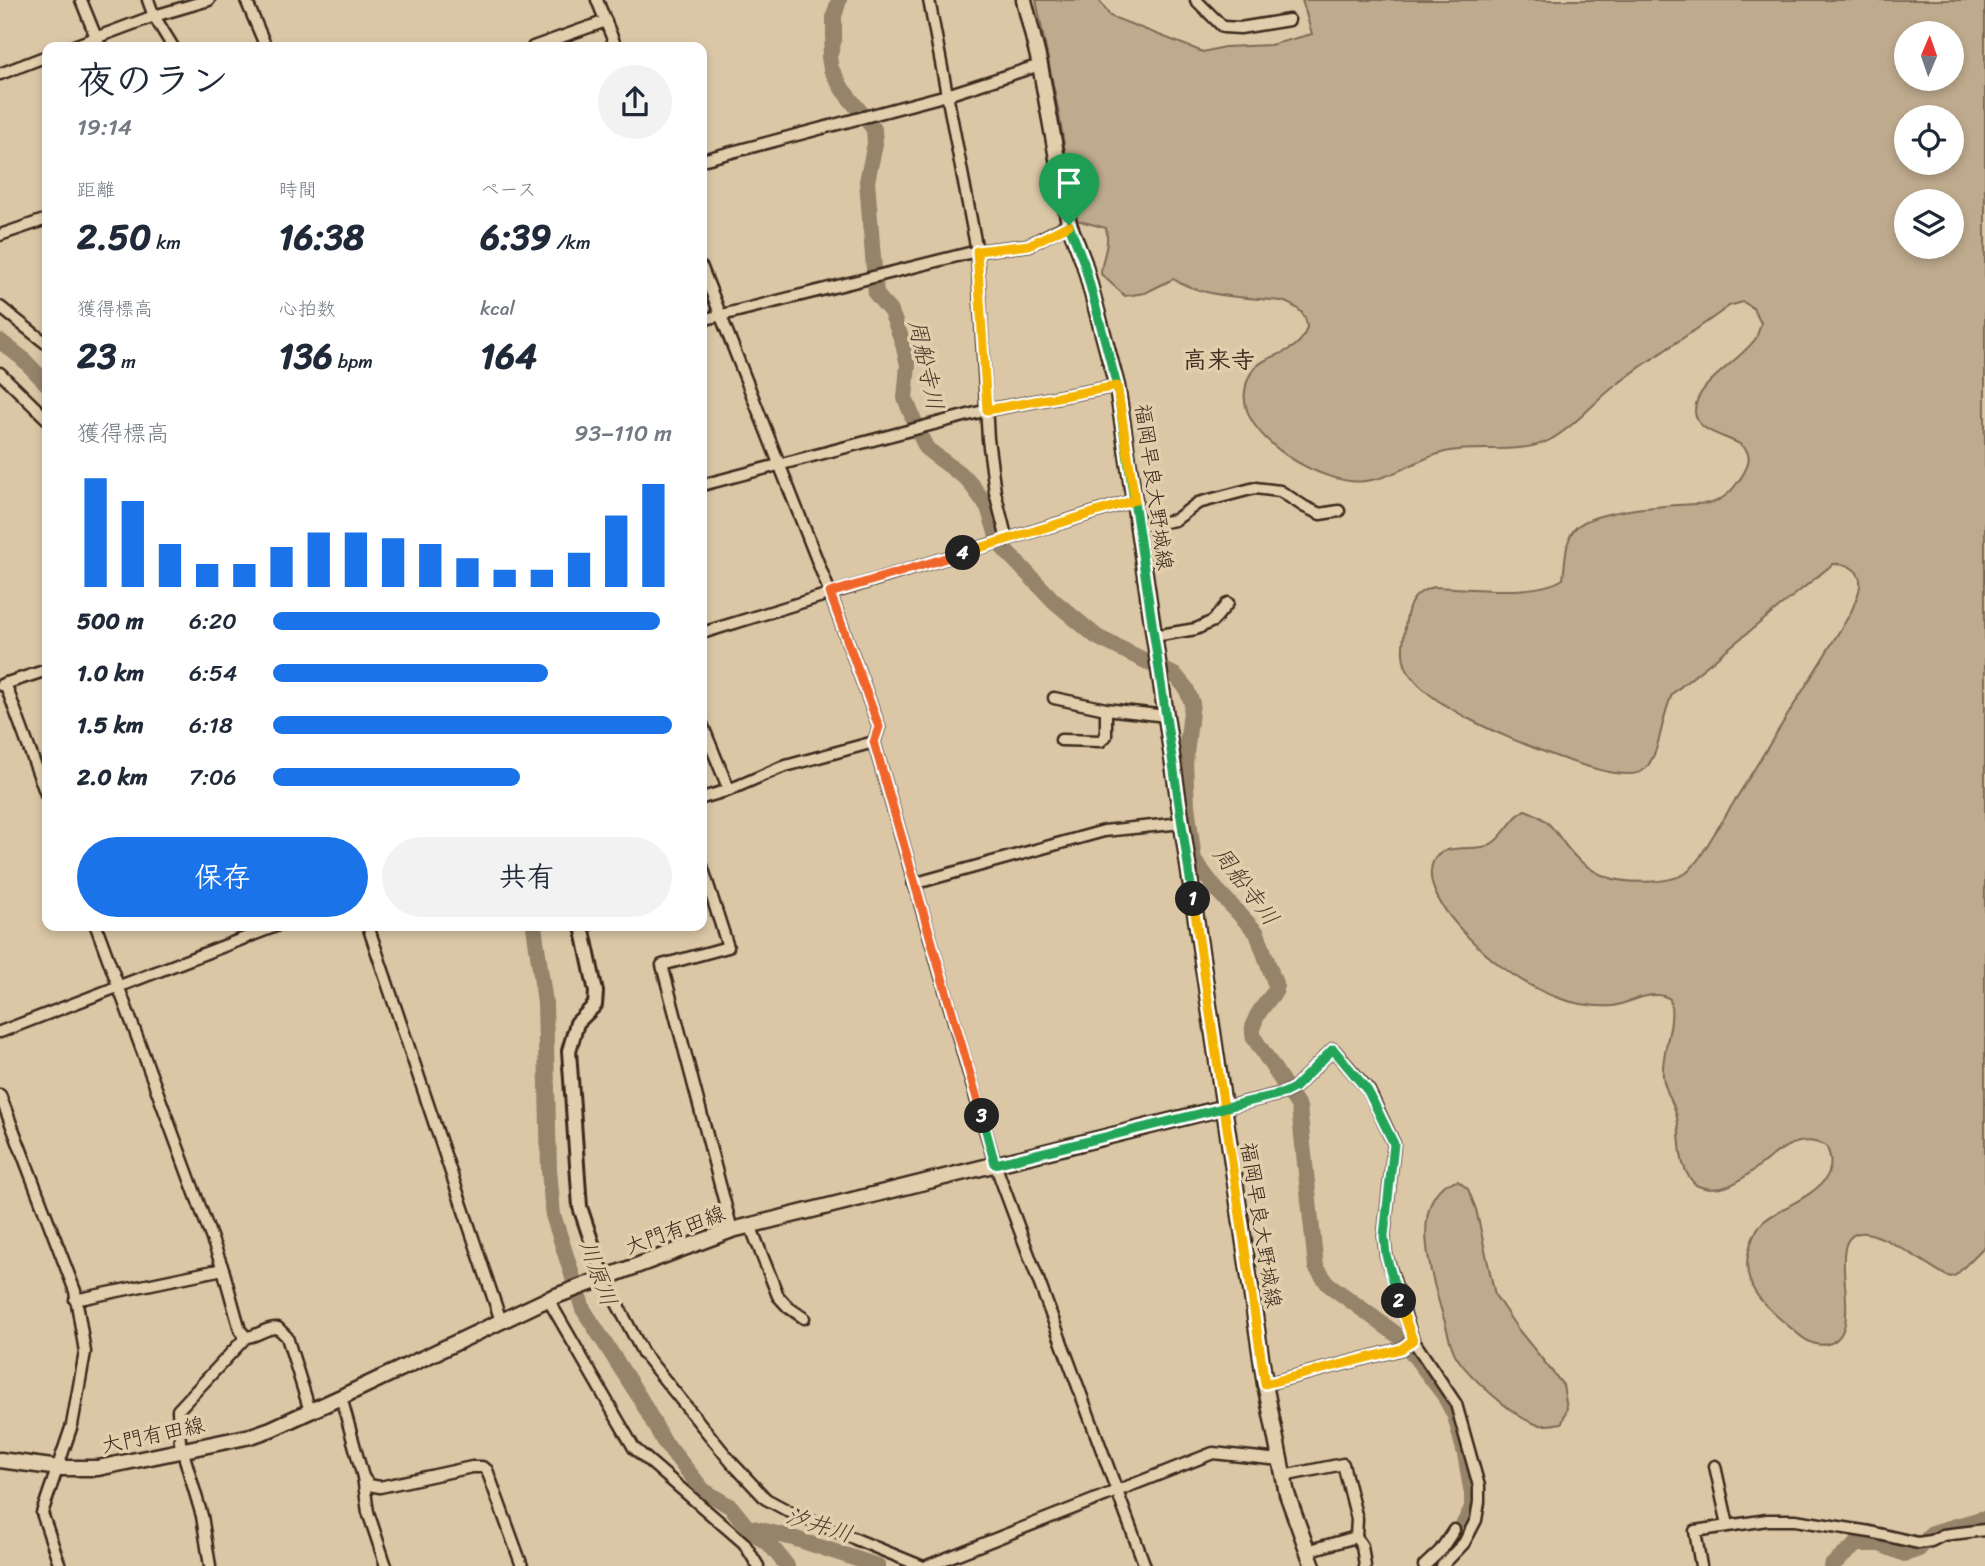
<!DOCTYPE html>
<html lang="ja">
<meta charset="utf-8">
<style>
body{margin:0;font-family:Sriracha,"Klee One",sans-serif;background:#f2f2f3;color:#1f2937;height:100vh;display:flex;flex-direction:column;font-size:26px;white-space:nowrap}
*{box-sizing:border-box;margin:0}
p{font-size:23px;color:#747a83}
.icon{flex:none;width:38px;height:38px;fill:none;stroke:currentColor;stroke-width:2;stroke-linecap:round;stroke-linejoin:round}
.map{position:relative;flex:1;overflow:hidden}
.details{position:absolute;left:42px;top:42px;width:665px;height:889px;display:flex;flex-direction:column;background:#fff;border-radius:14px;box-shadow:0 4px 10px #0003}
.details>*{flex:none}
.needle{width:46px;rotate:2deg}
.controls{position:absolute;left:1894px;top:21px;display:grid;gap:14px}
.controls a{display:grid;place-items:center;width:70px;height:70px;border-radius:50%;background:#fff;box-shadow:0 4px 10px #0003;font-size:35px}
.pin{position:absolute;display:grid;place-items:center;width:60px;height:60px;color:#fff;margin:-72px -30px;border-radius:50% 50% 50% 0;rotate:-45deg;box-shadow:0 0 7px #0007}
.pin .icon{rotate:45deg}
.km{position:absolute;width:35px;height:35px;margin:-18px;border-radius:50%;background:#222;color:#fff;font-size:19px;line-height:35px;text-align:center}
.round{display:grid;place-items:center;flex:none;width:74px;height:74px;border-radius:37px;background:#f2f2f3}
.head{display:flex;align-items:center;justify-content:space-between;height:119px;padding:0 35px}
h1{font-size:38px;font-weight:800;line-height:52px}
.figures{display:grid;grid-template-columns:repeat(3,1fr);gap:10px;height:119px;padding:7px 35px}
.figures div{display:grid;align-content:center}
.figures b{font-size:35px;font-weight:800}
.figures small{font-size:19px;font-weight:400}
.figures p{font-size:19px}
.chart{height:196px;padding:14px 35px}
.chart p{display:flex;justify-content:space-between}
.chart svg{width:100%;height:126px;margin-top:7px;stroke:#1a73e8;stroke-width:6}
.primary-button{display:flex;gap:14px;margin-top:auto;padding:14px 35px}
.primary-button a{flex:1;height:80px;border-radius:42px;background:#1a73e8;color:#fff;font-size:28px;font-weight:800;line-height:80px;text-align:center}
.primary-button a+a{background:#f2f2f3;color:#1f2937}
ul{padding:0 35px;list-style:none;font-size:23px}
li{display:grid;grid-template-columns:112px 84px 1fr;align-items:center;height:52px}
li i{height:18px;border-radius:9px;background:#1a73e8}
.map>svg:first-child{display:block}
.green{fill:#beaa8d;stroke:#7c6a56;stroke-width:2;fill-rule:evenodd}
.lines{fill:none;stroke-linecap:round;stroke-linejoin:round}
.river{stroke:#95836a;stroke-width:16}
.minor-casing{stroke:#3b2a1e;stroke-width:15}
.tertiary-casing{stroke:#3b2a1e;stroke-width:18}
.secondary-casing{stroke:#3b2a1e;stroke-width:19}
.primary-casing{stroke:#3b2a1e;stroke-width:19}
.minor{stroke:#e2ceac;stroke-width:10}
.tertiary{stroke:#e2ceac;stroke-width:12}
.secondary{stroke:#e2ceac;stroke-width:14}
.primary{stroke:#e2ceac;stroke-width:14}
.split-1-casing{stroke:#fff;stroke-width:14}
.split-2-casing{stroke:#fff;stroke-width:14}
.split-3-casing{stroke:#fff;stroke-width:14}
.split-4-casing{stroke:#fff;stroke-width:14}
.split-5-casing{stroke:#fff;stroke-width:14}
.split-1{stroke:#22a559;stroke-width:9}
.split-2{stroke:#f5b400;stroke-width:9}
.split-3{stroke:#22a559;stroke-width:9}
.split-4{stroke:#f0652b;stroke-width:9}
.split-5{stroke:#f5b400;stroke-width:9}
.labels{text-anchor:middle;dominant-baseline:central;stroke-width:7;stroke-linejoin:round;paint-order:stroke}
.street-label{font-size:21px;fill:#3b2a1e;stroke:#e2ceac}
.water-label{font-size:23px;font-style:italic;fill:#4d3c2d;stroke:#e2ceac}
.quarter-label{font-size:24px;font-weight:bold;fill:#3b2a1e;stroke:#e2ceac}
</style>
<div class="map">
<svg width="1985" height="1566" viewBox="0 0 1985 1566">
<rect width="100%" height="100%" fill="#dbc7a6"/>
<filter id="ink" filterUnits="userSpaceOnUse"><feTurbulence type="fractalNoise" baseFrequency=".0143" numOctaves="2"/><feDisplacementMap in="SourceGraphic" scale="14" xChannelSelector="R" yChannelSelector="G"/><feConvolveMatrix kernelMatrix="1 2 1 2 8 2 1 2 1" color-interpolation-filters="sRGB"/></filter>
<g filter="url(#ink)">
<g class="green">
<path d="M 1036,0 L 1099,0 L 1110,16 L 1203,52 L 1224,47 L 1270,45 L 1312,34 L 1302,0 L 1985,0 L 1985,1246 L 1956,1275 L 1951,1277 L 1945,1275 C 1928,1265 1879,1230 1860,1233 C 1821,1238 1870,1332 1828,1344 C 1813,1348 1801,1337 1791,1328 C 1767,1308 1742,1289 1748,1255 C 1750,1243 1754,1231 1763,1222 C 1786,1202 1848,1188 1826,1146 C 1775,1120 1747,1208 1696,1185 C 1676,1166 1682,1142 1677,1118 C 1675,1103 1664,1091 1663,1076 C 1661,1049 1676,1026 1670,999 C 1653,988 1631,1003 1613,1006 C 1602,1007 1592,1006 1581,1004 C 1558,1000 1532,988 1512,974 C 1486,957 1418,898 1433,862 C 1442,842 1471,851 1487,846 C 1503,840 1510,818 1525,810 C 1556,820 1558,842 1579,860 C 1586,866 1598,874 1607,877 C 1626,884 1669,884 1686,873 C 1692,869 1696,862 1700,857 L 1850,614 C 1854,605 1859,595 1860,586 C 1862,570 1846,562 1833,564 L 1673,693 C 1661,713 1661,759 1642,771 C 1618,787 1497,734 1471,720 C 1451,709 1425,695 1411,676 C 1398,660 1404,638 1406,620 C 1409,601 1416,591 1434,587 C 1469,588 1535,597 1563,579 C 1565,565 1565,543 1573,531 C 1589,507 1684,505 1712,503 C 1725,498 1732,491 1740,479 C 1775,430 1694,446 1695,410 C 1696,382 1741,361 1756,338 C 1758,333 1760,327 1761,323 L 1753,308 L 1743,302 L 1729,306 C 1692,334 1651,357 1615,386 C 1593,403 1575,426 1550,440 C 1524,454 1480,446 1450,451 C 1420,456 1395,478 1365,481 C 1325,487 1238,438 1245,391 C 1251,345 1297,365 1307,327 C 1306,312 1296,306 1282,301 C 1247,297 1204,298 1173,279 L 1145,293 L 1125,296 L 1101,274 C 1102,255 1110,248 1106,228 L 1076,220 L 1059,114 ZM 1906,33 L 1951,33 L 1951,79 L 1906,79 ZM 1906,117 L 1951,117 L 1951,163 L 1906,163 ZM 1906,201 L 1951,201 L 1951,247 L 1906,247 Z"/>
<path d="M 1458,1181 L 1468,1189 L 1476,1209 L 1495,1295 L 1517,1328 L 1563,1385 L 1567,1408 L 1562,1423 C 1555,1424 1547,1426 1540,1425 C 1520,1423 1470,1377 1458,1359 C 1450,1349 1448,1331 1444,1319 C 1434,1286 1410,1214 1443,1186 C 1447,1183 1454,1182 1458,1181 Z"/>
</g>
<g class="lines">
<g class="river">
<path d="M 839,0 L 834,16 L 834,39 L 829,57 L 831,69 L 843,90 L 874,129 L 875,144 L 867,181 L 876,294 L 891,312 L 902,340 L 908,365 L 905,398 L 919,433 L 927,449 L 967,479 L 988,507 L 998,539 L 1004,549 L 1054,601 L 1097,637 L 1176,676 L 1186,688 L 1192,703 L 1185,763 L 1187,805 L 1194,860 L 1215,888 L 1257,933 L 1276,986 L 1276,990 C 1266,1004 1248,1020 1254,1038 L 1299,1107 L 1316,1267 L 1328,1284 L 1400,1337 L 1444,1395 L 1455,1416 L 1465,1454 L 1472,1494 L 1472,1509 L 1448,1552 L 1435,1566"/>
<polyline points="0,341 22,358 47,384"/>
<polyline points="534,926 545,1003 549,1170 553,1215 583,1309 640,1398 663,1440 703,1490 731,1507 747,1527 772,1547 787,1566"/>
<polyline points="753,1528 793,1538 878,1566"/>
<polyline points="1831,1566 1857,1544 1880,1544 1905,1554 1919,1549 1932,1533 1985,1518"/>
</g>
<g class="minor-casing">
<g id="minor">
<polyline points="81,0 100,47"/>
<polyline points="148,0 154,16 173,47"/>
<polyline points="246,0 266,47"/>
<polyline points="597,0 616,47"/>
<polyline points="929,0 977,251 988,439 995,492 1007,540"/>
<polyline points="1196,0 1223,27 1240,28 1289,20"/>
<polyline points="71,47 154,16 209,0"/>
<polyline points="533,47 606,21"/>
<polyline points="0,74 47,56"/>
<polyline points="702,160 947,95 1040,65"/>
<polyline points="0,235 47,219"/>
<polyline points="702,268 830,593 879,727 874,742 995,1164 1145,1566"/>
<polyline points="0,307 47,344"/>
<polyline points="702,320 977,251 1029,245 1069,224"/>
<polyline points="0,373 47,419"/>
<polyline points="702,485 987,410 1117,386"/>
<polyline points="1138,527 1175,520 1198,503 1255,488 1280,491 1305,507 1320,514 1339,511"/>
<polyline points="702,633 1135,500"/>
<polyline points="1154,636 1196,629 1213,621 1228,603"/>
<polyline points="5,683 47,797"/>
<polyline points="1,685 47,670"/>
<polyline points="1054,698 1106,709 1166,716"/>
<polyline points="702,724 729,790 702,798"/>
<polyline points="1061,740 1101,741 1106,736 1106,709"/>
<polyline points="729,790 782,767 874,742"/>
<polyline points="702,866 728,947 662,965 732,1230"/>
<polyline points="913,884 1104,831 1182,823"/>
<polyline points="96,926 223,1269 240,1330 246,1337"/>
<polyline points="368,926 501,1321"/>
<polyline points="0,1032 276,926"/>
<polyline points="0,1095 75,1291 85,1352 72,1425 42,1513 60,1566"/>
<polyline points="1222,1108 1284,1093 1294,1088 1333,1049 1369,1091 1394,1144 1384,1236 1386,1255 1413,1340 1456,1404 1479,1486 1479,1502 1476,1520 1464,1543 1442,1566"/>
<polyline points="750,1225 778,1296 788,1307 804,1318"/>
<polyline points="604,1279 643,1353 732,1463 766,1499 792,1513 921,1566"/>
<polyline points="548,1299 634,1448 744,1543 758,1566"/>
<polyline points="75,1300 223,1269"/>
<polyline points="1265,1384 1401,1349 1413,1340"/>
<polyline points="341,1397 363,1477 368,1512 386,1566"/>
<polyline points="1715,1466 1728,1525"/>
<polyline points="1283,1476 1343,1464 1357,1519 1356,1537 1307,1551"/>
<polyline points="363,1477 369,1485 380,1487 472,1467 482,1467 487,1470 522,1566"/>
<polyline points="1356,1537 1362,1546 1365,1566"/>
<path d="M 210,1566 L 202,1516 L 180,1442 L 178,1410 L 246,1337 C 257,1337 265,1327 278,1328 L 287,1337 L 310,1411"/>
<polyline points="927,1566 1213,1453 1280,1460"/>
<polyline points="1424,1566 1440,1551 1454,1530"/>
<polyline points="1701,1566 1695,1531 1767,1520 1795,1520 1870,1532 1918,1543 1931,1541 1943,1535 1985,1530"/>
</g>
</g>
<g class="tertiary-casing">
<polyline id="tertiary" points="582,926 596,992 595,1005 577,1023 569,1051 580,1207 604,1279"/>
</g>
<g class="secondary-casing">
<polyline id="secondary" points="0,1460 59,1468 98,1468 251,1436 271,1429 341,1397 548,1299 732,1230 1222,1108"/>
</g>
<g class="primary-casing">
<polyline id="primary" points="1024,0 1040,65 1069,224 1084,263 1117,386 1265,1384 1287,1494 1313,1566"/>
</g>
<use href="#minor" class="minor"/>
<use href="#tertiary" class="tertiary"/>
<use href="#secondary" class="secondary"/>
<use href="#primary" class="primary"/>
</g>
</g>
<g class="lines" filter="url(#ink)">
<g class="split-1-casing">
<polyline id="split-1" points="1069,225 1084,263 1117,386 1193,899"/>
</g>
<g class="split-2-casing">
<polyline id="split-2" points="1193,899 1265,1384 1401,1349 1413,1340 1399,1301"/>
</g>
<g class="split-3-casing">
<polyline id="split-3" points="982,1116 995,1164 1284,1093 1294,1088 1333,1049 1368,1091 1394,1144 1384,1236 1386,1255 1399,1301"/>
</g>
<g class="split-4-casing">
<polyline id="split-4" points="963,553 830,593 879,727 874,742 982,1116"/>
</g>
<g class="split-5-casing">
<polyline id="split-5" points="963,553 1135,500 1117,386 987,410 977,251 1029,245 1069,225"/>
</g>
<use href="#split-1" class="split-1"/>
<use href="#split-2" class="split-2"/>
<use href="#split-3" class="split-3"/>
<use href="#split-4" class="split-4"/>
<use href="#split-5" class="split-5"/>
</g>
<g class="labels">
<g class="street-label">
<text transform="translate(1154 487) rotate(82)">福岡早良大野城線</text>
<text transform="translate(1261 1225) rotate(81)">福岡早良大野城線</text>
<text transform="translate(675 1230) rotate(-20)">大門有田線</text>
<text transform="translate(153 1435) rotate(-12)">大門有田線</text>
</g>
<g class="water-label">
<text transform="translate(926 365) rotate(78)">周船寺川</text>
<text transform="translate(1246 886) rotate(53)">周船寺川</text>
<text transform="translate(598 1273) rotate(70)">川原川</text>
<text transform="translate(819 1525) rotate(17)">汐井川</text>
</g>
<g class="quarter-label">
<text x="1219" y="360">高来寺</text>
</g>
</g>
</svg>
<div class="controls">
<a><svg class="needle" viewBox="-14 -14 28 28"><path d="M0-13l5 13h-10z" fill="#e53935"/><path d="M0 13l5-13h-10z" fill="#747a83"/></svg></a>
<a><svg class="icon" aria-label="locate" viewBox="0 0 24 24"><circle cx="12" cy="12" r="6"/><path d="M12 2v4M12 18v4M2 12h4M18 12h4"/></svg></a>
<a><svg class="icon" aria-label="layers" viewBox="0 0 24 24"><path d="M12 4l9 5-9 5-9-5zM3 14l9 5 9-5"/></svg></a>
</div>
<div class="pin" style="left:1069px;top:225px;background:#1e9e55"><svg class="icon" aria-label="arrive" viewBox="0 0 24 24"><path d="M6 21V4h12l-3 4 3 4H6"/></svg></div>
<b class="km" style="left:1193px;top:899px">1</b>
<b class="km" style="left:1399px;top:1301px">2</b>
<b class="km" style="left:982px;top:1116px">3</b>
<b class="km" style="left:963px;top:553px">4</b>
<section class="details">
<div class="head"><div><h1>夜のラン</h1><p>19:14</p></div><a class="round"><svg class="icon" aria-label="share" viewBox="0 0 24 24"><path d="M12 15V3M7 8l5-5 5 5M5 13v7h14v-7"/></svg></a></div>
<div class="figures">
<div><p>距離</p><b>2.50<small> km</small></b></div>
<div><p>時間</p><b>16:38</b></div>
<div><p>ペース</p><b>6:39<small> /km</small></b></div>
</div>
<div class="figures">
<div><p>獲得標高</p><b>23<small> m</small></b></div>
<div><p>心拍数</p><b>136<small> bpm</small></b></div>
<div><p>kcal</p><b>164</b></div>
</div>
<div class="chart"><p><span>獲得標高</span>93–110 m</p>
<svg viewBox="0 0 160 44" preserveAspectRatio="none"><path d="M5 44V6M15 44V14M25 44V29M35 44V36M45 44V36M55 44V30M65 44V25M75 44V25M85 44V27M95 44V29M105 44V34M115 44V38M125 44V38M135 44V32M145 44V19M155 44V8"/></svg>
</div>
<ul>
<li><b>500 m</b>6:20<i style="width:97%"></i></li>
<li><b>1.0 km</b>6:54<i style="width:69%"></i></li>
<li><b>1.5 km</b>6:18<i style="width:100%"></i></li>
<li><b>2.0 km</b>7:06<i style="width:62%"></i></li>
</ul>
<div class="primary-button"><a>保存</a><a>共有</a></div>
</section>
</div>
